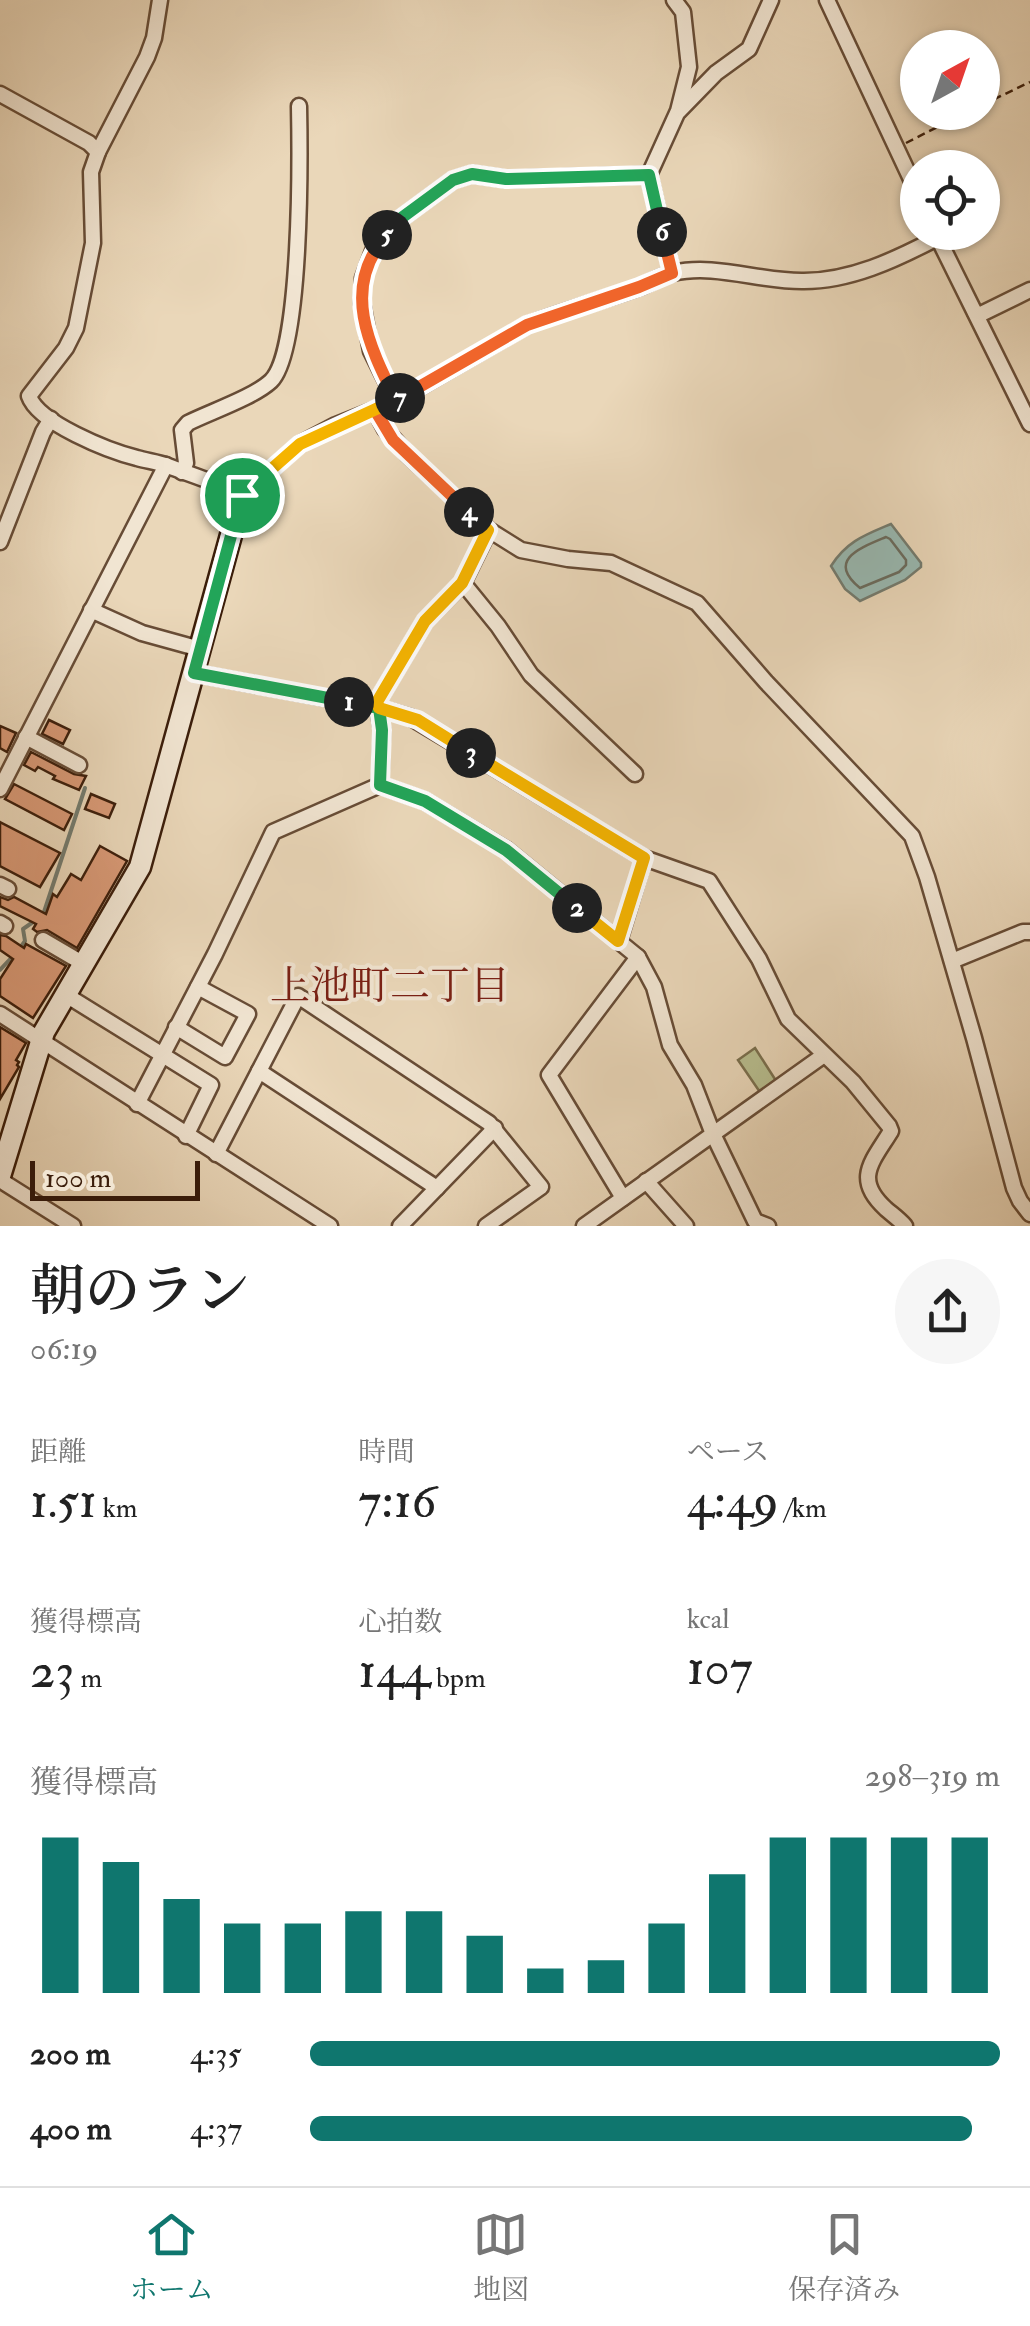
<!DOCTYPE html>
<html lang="ja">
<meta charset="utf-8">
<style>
body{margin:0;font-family:"IM FELL Double Pica","Noto Serif JP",serif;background:#f6f6f6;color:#222;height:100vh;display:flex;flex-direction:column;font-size:38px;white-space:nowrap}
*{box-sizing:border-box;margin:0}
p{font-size:32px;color:#767676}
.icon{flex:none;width:55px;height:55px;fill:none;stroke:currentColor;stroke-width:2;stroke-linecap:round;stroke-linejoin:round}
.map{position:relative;height:1226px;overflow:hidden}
.sheet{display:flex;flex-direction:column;background:#fff;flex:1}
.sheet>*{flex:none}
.needle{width:65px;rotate:40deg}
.tools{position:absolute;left:900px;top:30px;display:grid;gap:20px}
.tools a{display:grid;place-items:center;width:100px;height:100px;border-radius:50%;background:#fff;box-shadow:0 2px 8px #0004;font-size:50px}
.scale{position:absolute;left:30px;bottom:25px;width:170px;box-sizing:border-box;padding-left:10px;border:5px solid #3b1d0a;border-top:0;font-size:28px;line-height:35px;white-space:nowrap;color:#3b1d0a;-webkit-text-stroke:8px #f1e5d2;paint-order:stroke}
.pin{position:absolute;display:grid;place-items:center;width:85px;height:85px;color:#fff;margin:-42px;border:5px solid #fff;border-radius:50%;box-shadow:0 2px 10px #0007}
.km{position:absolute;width:50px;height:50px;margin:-25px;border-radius:50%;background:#222;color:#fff;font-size:28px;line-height:50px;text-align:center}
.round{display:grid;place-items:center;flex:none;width:105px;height:105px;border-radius:52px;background:#f6f6f6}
.summary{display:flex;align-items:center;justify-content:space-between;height:170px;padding:0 30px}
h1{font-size:55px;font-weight:600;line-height:75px}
.metrics{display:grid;grid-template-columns:repeat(3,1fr);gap:15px;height:170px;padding:10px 30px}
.metrics div{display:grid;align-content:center}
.metrics b{font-size:50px;font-weight:600}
.metrics small{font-size:28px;font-weight:400}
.metrics p{font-size:28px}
.chart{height:280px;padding:20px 30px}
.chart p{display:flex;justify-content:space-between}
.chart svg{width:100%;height:180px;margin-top:10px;stroke:#0f766e;stroke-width:6}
ul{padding:0 30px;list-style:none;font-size:32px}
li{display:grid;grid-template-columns:160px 120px 1fr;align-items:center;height:75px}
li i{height:25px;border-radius:12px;background:#0f766e}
.dock{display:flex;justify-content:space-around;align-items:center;height:140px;border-top:2px solid #e0e0e0;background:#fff;font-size:28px;color:#767676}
.dock a{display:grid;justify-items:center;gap:5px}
.dock .selected{color:#0f766e}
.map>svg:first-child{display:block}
.green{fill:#b7be8f;stroke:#796e4c;stroke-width:2.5}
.water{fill:#98b9b2;stroke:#737b6f;stroke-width:2.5}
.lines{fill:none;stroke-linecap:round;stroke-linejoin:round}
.shore{stroke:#6a6b5e;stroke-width:2.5}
.stream{stroke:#737b6f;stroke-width:4}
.building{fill:#d99976;stroke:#3b1d0a;stroke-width:2.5}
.street-casing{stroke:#674c36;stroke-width:19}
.secondary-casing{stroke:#3b1d0a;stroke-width:25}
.path{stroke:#3b1d0a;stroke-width:2.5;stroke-dasharray:8 5;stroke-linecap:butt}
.street{stroke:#f1e5d2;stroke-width:14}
.secondary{stroke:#f1e5d2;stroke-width:20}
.split-1-casing{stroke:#fff;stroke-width:20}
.split-2-casing{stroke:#fff;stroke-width:20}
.split-3-casing{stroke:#fff;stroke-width:20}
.split-4-casing{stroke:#fff;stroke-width:20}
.split-5-casing{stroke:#fff;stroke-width:20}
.split-6-casing{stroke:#fff;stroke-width:20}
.split-7-casing{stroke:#fff;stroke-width:20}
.split-8-casing{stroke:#fff;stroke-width:20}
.split-1{stroke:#22a559;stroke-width:12}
.split-2{stroke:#22a559;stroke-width:12}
.split-3{stroke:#f5b400;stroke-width:12}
.split-4{stroke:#f5b400;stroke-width:12}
.split-5{stroke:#f0652b;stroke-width:12}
.split-6{stroke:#22a559;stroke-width:12}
.split-7{stroke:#f0652b;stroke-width:12}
.split-8{stroke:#f5b400;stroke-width:12}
.labels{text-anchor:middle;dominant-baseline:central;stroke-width:8;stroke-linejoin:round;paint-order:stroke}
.neighbourhood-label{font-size:40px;fill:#7a1f14;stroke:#f1e5d2}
</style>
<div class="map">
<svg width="1030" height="1226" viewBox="0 0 1030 1226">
<rect width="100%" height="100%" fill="#ead7b9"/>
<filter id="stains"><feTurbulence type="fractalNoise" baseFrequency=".002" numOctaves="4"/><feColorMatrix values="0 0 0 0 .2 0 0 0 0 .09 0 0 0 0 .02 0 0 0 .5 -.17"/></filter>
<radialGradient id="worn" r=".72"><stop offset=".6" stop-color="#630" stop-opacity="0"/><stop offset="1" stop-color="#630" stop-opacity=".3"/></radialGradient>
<polygon class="green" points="755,1048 780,1087 764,1098 738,1060"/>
<path class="water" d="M 891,524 L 921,563 L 921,567 L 905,580 L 860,601 L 845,589 L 831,566 C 847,541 865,535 891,524 Z"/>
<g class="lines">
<path class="shore" d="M 886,537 L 890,539 L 906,560 L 906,565 L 899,572 L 860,588 C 826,560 860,548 886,537 Z"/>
<g class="stream">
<polyline points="43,915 85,788"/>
<polyline points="20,948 25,941 23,929 36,920"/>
<polyline points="0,970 14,955"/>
</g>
</g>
<g class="building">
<polygon points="49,720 70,730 63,744 42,734"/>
<polygon points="0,726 16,733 7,752 0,748"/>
<polygon points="31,752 74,774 86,776 79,790 53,779 55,776 38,767 35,771 24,765"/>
<polygon points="14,784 72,814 64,830 5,799"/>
<polygon points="91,794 115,804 109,818 85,809"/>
<polygon points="0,822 60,853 40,887 0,866"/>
<polygon points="100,846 127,861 77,948 47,930 37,932 33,929 36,924 0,906 0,897 8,900 14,897 46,914 53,894 57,897 71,874 81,880"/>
<polygon points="0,935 6,936 24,948 26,944 66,966 33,1018 0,996 0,979 13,959 0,950"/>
<polygon points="0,1027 26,1043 16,1060 19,1062 17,1065 19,1067 0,1099"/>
</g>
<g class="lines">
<g class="street-casing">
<g id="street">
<path d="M 160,0 L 154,38 L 147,57 L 98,152 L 91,172 L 93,243 L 76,328 L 66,348 L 29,396 C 38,423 109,451 137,458 C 147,461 158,462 168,466 C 192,475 218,483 242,495 L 300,444 L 336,425 L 396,401 L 527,325 C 563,311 600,301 637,288 C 649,284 660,276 673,273 C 715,263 761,282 804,281 C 850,281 895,260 935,239 L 939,240"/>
<polyline points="827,0 918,194"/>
<polyline points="0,94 89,143 98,152"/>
<polyline points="679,111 716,73 749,49 771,0"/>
<polyline points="935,232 1030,424"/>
<polyline points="672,273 649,175 678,111 689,67 683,12 674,0"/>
<polyline points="975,312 979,315 1030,290"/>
<polyline points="396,401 371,351 362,303 363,278 373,251 400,219 453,180 472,174 506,179 649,175"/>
<polyline points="375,410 385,429 407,454 489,530 521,550 568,559 611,563 697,603 766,682 912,836 927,877 974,1038 1014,1188 1020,1201 1030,1214"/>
<path d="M 182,472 L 186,463 L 182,430 L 188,423 C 210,412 254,397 271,381 C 302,351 300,155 299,106"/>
<polyline points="489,530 463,583 425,621 377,702 382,730 380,785 425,801 507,850 638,957 654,987 670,1045 694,1085 713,1134 755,1221 768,1226"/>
<polyline points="0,542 43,432 51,419"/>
<polyline points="463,583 498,626 531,675 635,774"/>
<polyline points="91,610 142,633 200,649"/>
<polyline points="194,673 379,708 410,717 644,858"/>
<polyline points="26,737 79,765"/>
<polyline points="0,789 166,465"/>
<polyline points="0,885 8,889"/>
<polyline points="0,923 5,926"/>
<polyline points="43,940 84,964"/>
<path d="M 619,941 L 644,858 L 709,881 L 759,959 L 788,1019 L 853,1082 L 889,1126 L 891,1131 C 872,1162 853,1179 886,1209 C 893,1215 899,1219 905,1226"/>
<polyline points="952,961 1023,932 1030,932"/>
<polyline points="66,995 211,1085 186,1136"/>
<polyline points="0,1014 330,1226"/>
<polyline points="176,1027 225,1057 248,1014 198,987"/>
<polyline points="259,1071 437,1188"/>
<polyline points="137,1104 215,954 273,832 380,785"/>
<polyline points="216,1154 298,996 489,1123 541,1187 486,1226"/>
<polyline points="0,1180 73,1226"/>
<polyline points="646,1181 686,1226"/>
<polyline points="623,1198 549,1075 638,957"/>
<polyline points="400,1226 495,1128"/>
<polyline points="584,1226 824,1055"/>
</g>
</g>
<g class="secondary-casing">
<polyline id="secondary" points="0,1176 44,1032 140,867 242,495"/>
</g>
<g class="path">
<polyline points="982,105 1030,82"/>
<polyline points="906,143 967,112"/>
</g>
<use href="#street" class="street"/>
<use href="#secondary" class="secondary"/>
</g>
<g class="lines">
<g class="split-1-casing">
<polyline id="split-1" points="242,495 194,673 349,702"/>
</g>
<g class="split-2-casing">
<polyline id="split-2" points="349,702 379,708 382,730 380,785 425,801 506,850 577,908"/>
</g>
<g class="split-3-casing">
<polyline id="split-3" points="471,753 644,858 618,941 577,908"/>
</g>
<g class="split-4-casing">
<polyline id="split-4" points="469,512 488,530 462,583 425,621 377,702 379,708 418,720 471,753"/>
</g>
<g class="split-5-casing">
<path id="split-5" d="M 387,235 C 340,287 369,346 396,400 L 375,410 L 393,440 L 469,512"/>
</g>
<g class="split-6-casing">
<polyline id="split-6" points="387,235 400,219 453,180 472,174 506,179 649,175 662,232"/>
</g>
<g class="split-7-casing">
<polyline id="split-7" points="400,398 527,325 639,287 672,273 662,232"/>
</g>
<g class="split-8-casing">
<polyline id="split-8" points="242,495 300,444 400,398"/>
</g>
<use href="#split-1" class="split-1"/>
<use href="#split-2" class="split-2"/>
<use href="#split-3" class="split-3"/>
<use href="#split-4" class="split-4"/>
<use href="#split-5" class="split-5"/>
<use href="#split-6" class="split-6"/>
<use href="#split-7" class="split-7"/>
<use href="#split-8" class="split-8"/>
</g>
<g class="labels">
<g class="neighbourhood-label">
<text x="390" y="986">上池町二丁目</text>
</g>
</g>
<rect width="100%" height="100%" filter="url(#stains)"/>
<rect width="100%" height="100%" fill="url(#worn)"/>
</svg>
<div class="tools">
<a><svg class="needle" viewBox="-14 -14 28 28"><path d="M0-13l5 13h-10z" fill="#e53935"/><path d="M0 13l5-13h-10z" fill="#767676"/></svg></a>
<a><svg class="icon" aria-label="locate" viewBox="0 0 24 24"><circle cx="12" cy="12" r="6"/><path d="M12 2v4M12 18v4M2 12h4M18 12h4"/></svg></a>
</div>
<div class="scale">100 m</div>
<div class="pin" style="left:242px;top:495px;background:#1e9e55"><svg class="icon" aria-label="arrive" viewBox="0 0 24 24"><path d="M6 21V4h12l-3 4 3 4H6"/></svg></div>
<b class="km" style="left:349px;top:702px">1</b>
<b class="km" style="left:577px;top:908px">2</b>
<b class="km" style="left:471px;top:753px">3</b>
<b class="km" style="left:469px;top:512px">4</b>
<b class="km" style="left:387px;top:235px">5</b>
<b class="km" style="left:662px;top:232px">6</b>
<b class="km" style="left:400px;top:398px">7</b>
</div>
<section class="sheet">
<div class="summary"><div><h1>朝のラン</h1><p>06:19</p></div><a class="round"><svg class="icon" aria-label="share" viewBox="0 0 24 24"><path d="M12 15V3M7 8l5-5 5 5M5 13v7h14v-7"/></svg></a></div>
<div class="metrics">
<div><p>距離</p><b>1.51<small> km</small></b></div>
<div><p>時間</p><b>7:16</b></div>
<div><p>ペース</p><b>4:49<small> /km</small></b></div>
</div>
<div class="metrics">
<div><p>獲得標高</p><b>23<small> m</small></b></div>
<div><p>心拍数</p><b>144<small> bpm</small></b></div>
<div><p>kcal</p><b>107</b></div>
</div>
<div class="chart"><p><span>獲得標高</span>298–319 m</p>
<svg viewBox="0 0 160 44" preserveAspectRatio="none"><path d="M5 44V6M15 44V12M25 44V21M35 44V27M45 44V27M55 44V24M65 44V24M75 44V30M85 44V38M95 44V36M105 44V27M115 44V15M125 44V6M135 44V6M145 44V6M155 44V6"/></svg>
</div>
<ul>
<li><b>200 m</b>4:35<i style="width:100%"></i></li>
<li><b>400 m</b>4:37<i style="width:96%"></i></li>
</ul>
</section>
<nav class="dock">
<a class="selected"><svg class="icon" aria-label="home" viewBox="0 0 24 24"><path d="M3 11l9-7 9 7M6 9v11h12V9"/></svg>ホーム</a>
<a><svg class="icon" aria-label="map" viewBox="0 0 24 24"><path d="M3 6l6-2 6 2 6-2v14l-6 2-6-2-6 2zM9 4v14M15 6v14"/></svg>地図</a>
<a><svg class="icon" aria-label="saved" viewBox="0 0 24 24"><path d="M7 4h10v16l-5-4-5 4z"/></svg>保存済み</a>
</nav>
